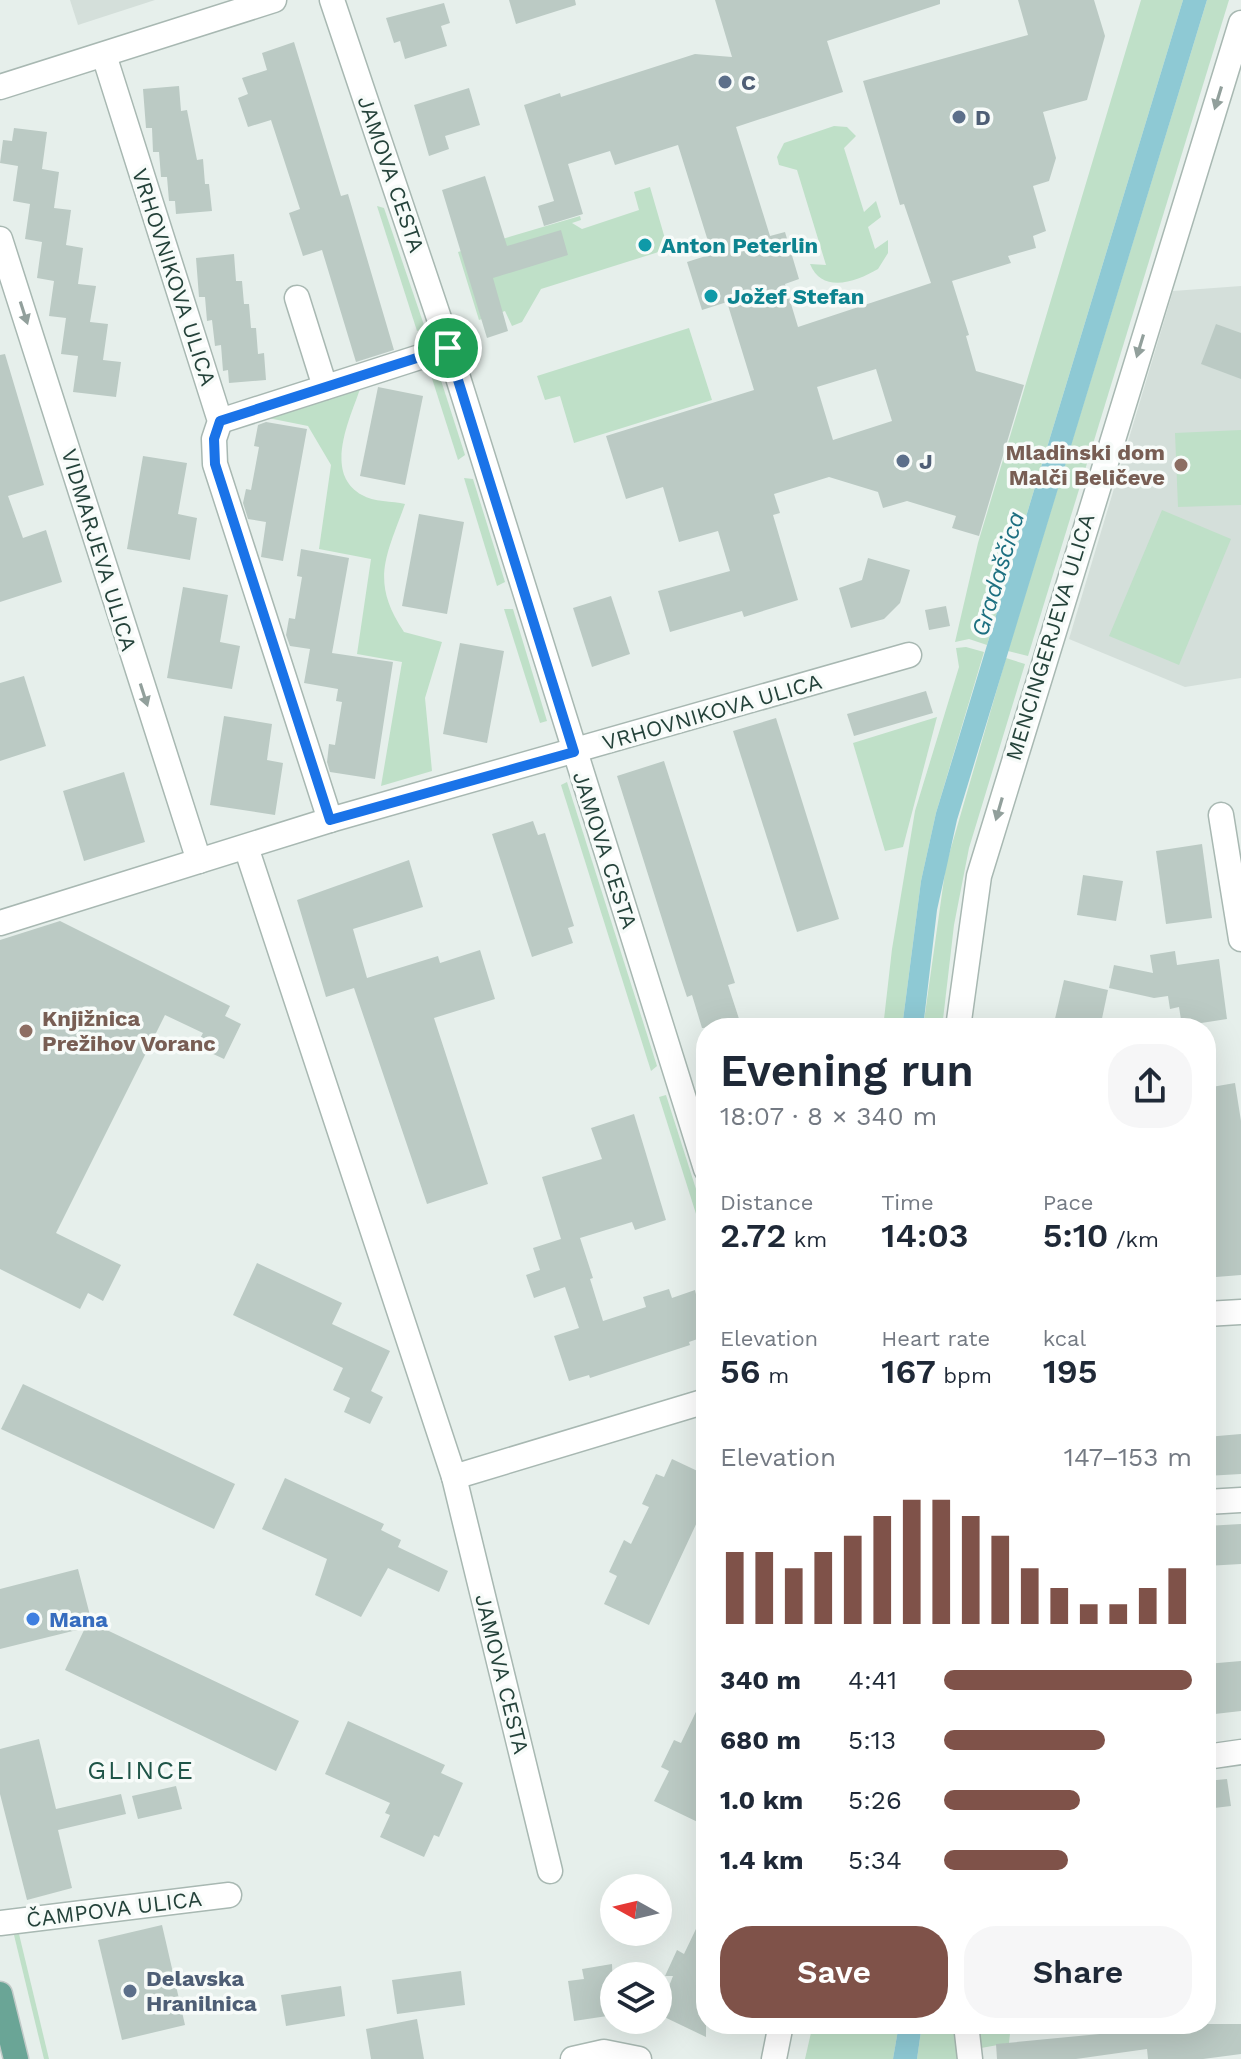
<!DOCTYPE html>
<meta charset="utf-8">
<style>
body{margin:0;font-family:"Work Sans",sans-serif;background:#f6f6f7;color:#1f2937;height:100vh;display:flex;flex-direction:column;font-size:30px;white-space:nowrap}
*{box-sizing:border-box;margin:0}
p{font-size:26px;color:#747a83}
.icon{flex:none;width:44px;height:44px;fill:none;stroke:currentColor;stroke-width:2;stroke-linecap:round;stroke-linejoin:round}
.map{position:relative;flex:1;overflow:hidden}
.drawer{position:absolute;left:696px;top:1018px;width:520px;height:1016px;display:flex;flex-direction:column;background:#fff;border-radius:32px;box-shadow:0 8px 32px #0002}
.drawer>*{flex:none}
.needle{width:52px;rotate:278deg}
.fabs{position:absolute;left:600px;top:1874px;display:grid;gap:16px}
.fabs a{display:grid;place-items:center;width:72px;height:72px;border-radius:50%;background:#fff;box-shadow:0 8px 32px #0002;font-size:40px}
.pin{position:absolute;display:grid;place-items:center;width:68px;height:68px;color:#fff;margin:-34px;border:4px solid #fff;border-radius:50%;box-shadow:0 2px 8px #0007}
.round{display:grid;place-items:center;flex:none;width:84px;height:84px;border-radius:32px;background:#f6f6f7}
.summary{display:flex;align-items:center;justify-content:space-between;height:136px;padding:0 24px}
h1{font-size:44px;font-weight:600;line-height:60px}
.stats{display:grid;grid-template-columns:repeat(3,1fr);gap:12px;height:136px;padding:8px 24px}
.stats div{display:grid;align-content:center}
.stats b{font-size:34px;font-weight:600}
.stats small{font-size:22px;font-weight:400}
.stats p{font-size:22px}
.chart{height:224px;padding:16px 24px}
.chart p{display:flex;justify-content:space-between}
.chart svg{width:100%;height:144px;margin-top:8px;stroke:#7f5249;stroke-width:6}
.cta{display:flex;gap:16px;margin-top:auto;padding:16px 24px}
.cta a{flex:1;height:92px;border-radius:32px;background:#7f5249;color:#fff;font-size:32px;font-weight:600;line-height:92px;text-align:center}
.cta a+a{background:#f6f6f7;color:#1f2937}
ul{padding:0 24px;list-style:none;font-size:26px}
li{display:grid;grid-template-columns:128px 96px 1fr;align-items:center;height:60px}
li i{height:20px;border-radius:10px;background:#7f5249}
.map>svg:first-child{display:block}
.built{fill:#d4dfda}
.green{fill:#bfe0c8}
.water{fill:#8ec9d4}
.building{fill:#bbcac4;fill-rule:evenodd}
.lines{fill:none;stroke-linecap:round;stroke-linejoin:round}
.minor-casing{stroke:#a8b8b2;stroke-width:27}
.tertiary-casing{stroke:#a8b8b2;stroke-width:27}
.primary-casing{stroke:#c2cac8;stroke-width:27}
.minor{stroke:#fff;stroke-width:24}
.tertiary{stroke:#fff;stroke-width:24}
.primary{stroke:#6aa596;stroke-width:24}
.oneway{fill:#92a09c}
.route-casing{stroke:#fff;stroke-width:16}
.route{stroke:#1a73e8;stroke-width:10}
.service-dot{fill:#5c6f8a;stroke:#f7fbf9;stroke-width:3}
.culture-dot{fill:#0f9aa8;stroke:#f7fbf9;stroke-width:3}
.education-dot{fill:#8d6e63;stroke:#f7fbf9;stroke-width:3}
.shop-dot{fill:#3f7fe0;stroke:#f7fbf9;stroke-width:3}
.labels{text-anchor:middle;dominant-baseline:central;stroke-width:7;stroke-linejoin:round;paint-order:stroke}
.service-label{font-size:22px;font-weight:bold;fill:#4e5e75;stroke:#f7fbf9;text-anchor:start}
.street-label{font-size:22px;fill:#24423a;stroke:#f7fbf9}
.culture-label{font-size:22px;font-weight:bold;fill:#0d838f;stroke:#f7fbf9;text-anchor:start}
.education-label{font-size:22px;font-weight:bold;fill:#785e54;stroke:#f7fbf9;text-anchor:end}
.shop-label{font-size:22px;font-weight:bold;fill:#366cbe;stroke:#f7fbf9;text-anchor:start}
.water-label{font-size:24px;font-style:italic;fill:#1c6f80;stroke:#f7fbf9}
.quarter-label{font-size:26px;letter-spacing:2px;fill:#1f5548;stroke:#f7fbf9}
</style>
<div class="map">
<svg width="1241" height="2059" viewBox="0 0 1241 2059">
<rect width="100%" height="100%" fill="#e6efeb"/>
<g class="built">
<polygon points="70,0 155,0 78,25"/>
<polygon points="1241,286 1241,678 1185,687 1069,639 1173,291"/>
</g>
<g class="green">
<polygon points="1141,0 1183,0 987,645 969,639 955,642 978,543"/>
<polygon points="1207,0 1229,0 1028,656 1008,651"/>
<path d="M 834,126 L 847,127 L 856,136 L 844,148 L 864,212 L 876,201 L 881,217 L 868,227 L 875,249 L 888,240 L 888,253 L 878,269 C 856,282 822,294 810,264 L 826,265 L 797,170 L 779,165 L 777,157 L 784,143 Z"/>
<polygon points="650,187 668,249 541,289 522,322 512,326 505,311 479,320 458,252 580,216 581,220 572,223 582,229 639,210 634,192"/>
<polygon points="377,206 384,208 425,328 417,331"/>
<polygon points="689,328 712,400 574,443 560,396 545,400 537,376"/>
<polygon points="429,369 438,371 465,455 458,460"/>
<path d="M 361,386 C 351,417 322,473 362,495 C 373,502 393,501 405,504 C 386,557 370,581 404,632 L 442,642 L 425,698 L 432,771 L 381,786 L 402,662 L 357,654 L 371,559 L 319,549 L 331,465 L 308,426 L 263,417 Z"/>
<polygon points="1241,430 1241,505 1178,507 1175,433"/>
<polygon points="464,478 473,479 505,582 497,586"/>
<polygon points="1162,510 1231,539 1179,665 1109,636"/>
<polygon points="504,609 513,609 547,721 540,723"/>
<polygon points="966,647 984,652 936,813 921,881 902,1028 883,1028 892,949 915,811 959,667 956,648"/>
<polygon points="1006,658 1025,664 969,848 954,925 942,1028 923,1028 946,865"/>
<polygon points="937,717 903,847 885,851 853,743"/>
<polygon points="567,782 657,1066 651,1071 561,785"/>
<polygon points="666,1095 703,1211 697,1217 659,1097"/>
<polygon points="19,1934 49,2059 44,2059 14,1935"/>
<polygon points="813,2024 899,2024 893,2059 805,2059"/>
<polygon points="922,2024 954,2024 958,2059 917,2059"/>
<polygon points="978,2024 1011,2024 1009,2043 981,2048"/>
</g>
<g class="water">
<polygon points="1183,0 1207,0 957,820 937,910 923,1028 902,1028 921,881 936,813"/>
<polygon points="899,2024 922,2024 917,2059 893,2059"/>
</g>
<g class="building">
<polygon points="509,0 575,0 576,5 516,24"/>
<path d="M 715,0 L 940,0 L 940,4 L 827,41 L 843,92 L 736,127 L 770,236 L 785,232 L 799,279 L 785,284 L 798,327 L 931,283 L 904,204 L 900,205 L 863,81 L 1028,35 L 1018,0 L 1094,0 L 1105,36 L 1087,100 L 1043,112 L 1056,158 L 1049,181 L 1033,186 L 1046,231 L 1033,236 L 1036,248 L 1008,256 L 1011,263 L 952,281 L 969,335 L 966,336 L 976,371 L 1024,385 L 979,536 L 952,528 L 956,516 L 907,501 L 883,508 L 878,492 L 829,477 L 774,494 L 780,513 L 773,515 L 798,600 L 744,617 L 742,611 L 670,632 L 658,591 L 730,571 L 718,531 L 679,542 L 663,487 L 626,499 L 606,436 L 754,390 L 727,302 L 702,310 L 687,262 L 712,254 L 678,145 L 615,165 L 610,151 L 568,164 L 583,214 L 544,226 L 538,206 L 554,201 L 524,105 L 560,93 L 561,97 L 695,54 L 732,57 ZM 876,369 L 892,421 L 833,440 L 817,387 Z"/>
<polygon points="444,3 450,23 441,26 447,46 405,59 400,41 394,43 386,18"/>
<polygon points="294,42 341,196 348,194 394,350 356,362 322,250 303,256 289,213 300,209 271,120 248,127 238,98 248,94 242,78 267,70 262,53"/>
<polygon points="179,86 181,111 187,110 197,160 203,159 205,184 209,184 212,211 176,214 175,201 169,201 167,177 161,177 159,152 153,152 152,128 146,128 143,89"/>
<polygon points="469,88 480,125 445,136 449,149 429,156 414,105"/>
<polygon points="14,128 47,132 42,169 59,172 54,208 71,210 66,245 83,248 78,284 96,286 90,322 108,324 103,360 121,362 116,397 73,392 78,356 61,354 66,318 49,316 54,281 37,278 42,242 25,239 30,204 13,201 18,166 0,163 3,140 12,141"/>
<polygon points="485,176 507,246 561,230 568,255 493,278 508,331 487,338 442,190"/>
<polygon points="234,254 236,281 242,281 244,304 249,304 251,328 256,328 258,354 264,353 266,380 229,383 228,370 223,371 221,345 215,346 212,320 207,321 205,297 199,297 196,258"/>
<polygon points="1216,324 1241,333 1241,379 1201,364"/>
<polygon points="5,354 44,485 8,496 23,538 46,530 62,582 0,602 0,355"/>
<polygon points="378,387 423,396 405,485 360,476"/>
<polygon points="266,422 307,429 283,561 261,557 266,522 248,519 243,503 246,489 251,490 259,447 254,446 258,425"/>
<polygon points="143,456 187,463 178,514 197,518 190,560 127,549"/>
<polygon points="419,514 464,522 447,614 402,606"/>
<polygon points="301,549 349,558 332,653 393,662 375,779 330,772 327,762 329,744 335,745 342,702 336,701 338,689 304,683 310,649 290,646 286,635 289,618 295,619 302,577 297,576"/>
<polygon points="868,558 910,570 900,603 884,619 851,628 839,588 862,580"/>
<polygon points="183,587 228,595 220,642 240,646 232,689 167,678"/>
<polygon points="611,596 630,654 592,667 573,608"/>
<polygon points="946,606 950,626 929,630 925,610"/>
<polygon points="460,643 504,651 487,743 443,734"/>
<polygon points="24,676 46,746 0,761 0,683"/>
<polygon points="926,691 933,713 854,736 847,714"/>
<polygon points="224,716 272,724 267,760 283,763 275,815 210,805"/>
<polygon points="776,718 839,919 797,932 733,731"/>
<polygon points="664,761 735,983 728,985 742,1028 702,1028 692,995 687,997 680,976 617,776"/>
<polygon points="124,772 145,842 84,861 63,791"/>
<polygon points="533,821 538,835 545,833 574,926 568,928 573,943 532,957 492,834"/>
<polygon points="1202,844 1212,918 1166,924 1156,851"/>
<polygon points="409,860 423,907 353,929 367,978 438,956 440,963 480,950 495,999 434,1018 488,1184 427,1204 354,988 326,997 297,900"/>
<polygon points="1083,875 1123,881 1116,921 1077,915"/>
<polygon points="60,921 230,1006 225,1016 241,1024 224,1059 196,1046 203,1033 165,1015 56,1233 121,1265 103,1301 88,1293 80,1309 0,1269 0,940"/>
<polygon points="1175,951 1177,965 1219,959 1227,1019 1182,1026 1179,1007 1170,1009 1168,996 1154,998 1109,988 1114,965 1153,973 1150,955"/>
<polygon points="1064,980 1108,990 1100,1028 1054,1023"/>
<polygon points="1235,1083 1241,1121 1241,1275 1216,1277 1209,1200 1206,1201 1206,1088"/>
<polygon points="634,1114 666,1220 635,1230 632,1222 580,1238 593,1278 590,1279 603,1321 646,1307 643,1297 669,1289 672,1298 695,1290 706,1336 689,1342 690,1345 590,1378 589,1375 569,1381 554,1336 579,1328 565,1287 534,1298 526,1275 540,1270 533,1248 561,1239 542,1177 602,1159 591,1128"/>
<polygon points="257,1263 342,1303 332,1324 390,1351 371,1391 383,1397 370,1424 344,1412 350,1398 333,1390 343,1368 233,1315"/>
<polygon points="23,1384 235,1484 214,1529 1,1429"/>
<polygon points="1241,1434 1241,1474 1206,1476 1206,1437"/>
<polygon points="672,1459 706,1475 706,1503 649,1625 604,1604 617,1576 609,1572 624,1540 631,1544 649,1507 642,1504 656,1474 664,1477"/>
<polygon points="285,1478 384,1524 381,1530 401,1540 398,1547 448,1571 439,1592 388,1568 361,1617 315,1595 327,1559 262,1529"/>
<polygon points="1241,1524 1241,1564 1206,1566 1206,1526"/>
<polygon points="78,1569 92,1623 299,1721 276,1771 65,1670 85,1628 0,1649 0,1589"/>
<polygon points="1241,1661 1241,1711 1206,1715 1206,1664"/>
<polygon points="706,1691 706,1826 654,1801 669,1771 661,1767 674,1740 681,1743"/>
<polygon points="348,1721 445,1765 441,1773 463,1783 439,1837 434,1835 424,1857 380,1837 390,1815 385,1813 390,1803 325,1774"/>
<polygon points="39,1739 56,1809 121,1794 126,1814 58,1830 72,1888 27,1900 0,1794 0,1749"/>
<polygon points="1227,1779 1231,1806 1206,1809 1206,1781"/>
<polygon points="176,1786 182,1809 138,1819 132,1796"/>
<polygon points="706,1908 706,2037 658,2014 673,1976 665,1976 677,1950 684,1954"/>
<polygon points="162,1925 185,2025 122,2040 98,1940"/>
<polygon points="612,1964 614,2015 574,2021 568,1981 584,1979 582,1969"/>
<polygon points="461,1971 465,2005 397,2014 392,1980"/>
<polygon points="341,1986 345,2016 286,2026 281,1995"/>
<polygon points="417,2019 424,2059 371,2059 366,2029"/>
<polygon points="1109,2024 1241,2024 1241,2054 1203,2059 1148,2059 1147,2049 1076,2059 997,2059 996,2044 1110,2033"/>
</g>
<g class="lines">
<g class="minor-casing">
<g id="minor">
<polyline points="104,55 220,421 214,439 215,464 330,820"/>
<path d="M 0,239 C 67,446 131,654 199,861"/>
<polyline points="297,298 325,387"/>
<polyline points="220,421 448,348"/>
<polyline points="1221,815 1241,939"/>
<polyline points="246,847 454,1477 706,1401"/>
<polyline points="0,923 330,820 909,655"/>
<polyline points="958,1028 979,876 1241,23"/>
<polyline points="1206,1314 1241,1312"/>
<polyline points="454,1477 550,1871"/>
<polyline points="1206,1502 1241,1500"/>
<polyline points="1206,1757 1241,1752"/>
<polyline points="0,1923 229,1895"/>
<polyline points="966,2024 970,2059"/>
<polyline points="573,2059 604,2052 639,2059"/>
</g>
</g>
<g class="tertiary-casing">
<g id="tertiary">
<polyline points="332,0 444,333 706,1169"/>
<polyline points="0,87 274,0"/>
<polyline points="774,2059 781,2024"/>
</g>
</g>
<g class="primary-casing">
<polyline id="primary" points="0,1994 16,2059"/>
</g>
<use href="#minor" class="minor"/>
<use href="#tertiary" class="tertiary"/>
<use href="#primary" class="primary"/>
</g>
<defs><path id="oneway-solid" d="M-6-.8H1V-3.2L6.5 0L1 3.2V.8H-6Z" transform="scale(2)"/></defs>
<g class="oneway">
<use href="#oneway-solid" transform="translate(1218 98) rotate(107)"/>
<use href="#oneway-solid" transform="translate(24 313) rotate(72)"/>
<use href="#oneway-solid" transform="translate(1140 346) rotate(107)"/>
<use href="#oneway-solid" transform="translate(144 695) rotate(72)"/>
<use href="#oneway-solid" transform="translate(999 809) rotate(106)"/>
</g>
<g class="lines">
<g class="route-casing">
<polygon id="route" points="448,348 574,752 330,820 215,464 214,439 220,421"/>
</g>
<use href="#route" class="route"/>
</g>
<g class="service-dot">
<circle cx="725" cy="82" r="8"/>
<circle cx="959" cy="117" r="8"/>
<circle cx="903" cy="461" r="8"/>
<circle cx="130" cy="1991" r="8"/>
</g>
<g class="culture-dot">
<circle cx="645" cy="245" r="8"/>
<circle cx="711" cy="296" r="8"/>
</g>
<g class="education-dot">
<circle cx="1181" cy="465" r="8"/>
<circle cx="26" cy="1031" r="8"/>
</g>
<circle class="shop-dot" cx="33" cy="1619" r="8"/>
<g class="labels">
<g class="service-label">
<text x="741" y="82">C</text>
<text x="975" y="117">D</text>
<text x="919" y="461">J</text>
<text x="146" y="1978">Delavska<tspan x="146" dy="25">Hranilnica</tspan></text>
</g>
<g class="street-label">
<text transform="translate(391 174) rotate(71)">JAMOVA CESTA</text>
<text transform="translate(174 277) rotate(72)">VRHOVNIKOVA ULICA</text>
<text transform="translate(99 550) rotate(73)">VIDMARJEVA ULICA</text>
<text transform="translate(1050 637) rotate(-73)">MENCINGERJEVA ULICA</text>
<text transform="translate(712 712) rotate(-16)">VRHOVNIKOVA ULICA</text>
<text transform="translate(605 850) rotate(72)">JAMOVA CESTA</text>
<text transform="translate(502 1674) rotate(76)">JAMOVA CESTA</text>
<text transform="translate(114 1909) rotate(-7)">ČAMPOVA ULICA</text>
</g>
<g class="culture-label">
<text x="661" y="245">Anton Peterlin</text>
<text x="727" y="296">Jožef Stefan</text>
</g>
<g class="education-label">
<text x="1165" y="452">Mladinski dom<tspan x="1165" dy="25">Malči Beličeve</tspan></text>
<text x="42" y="1018" text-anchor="start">Knjižnica<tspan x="42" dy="25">Prežihov Voranc</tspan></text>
</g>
<g class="shop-label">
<text x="49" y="1619">Mana</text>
</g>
<g class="water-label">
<text transform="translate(998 574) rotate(-73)">Gradaščica</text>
</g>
<g class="quarter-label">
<text x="141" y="1770">GLINCE</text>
</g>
</g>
</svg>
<div class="fabs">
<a><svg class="needle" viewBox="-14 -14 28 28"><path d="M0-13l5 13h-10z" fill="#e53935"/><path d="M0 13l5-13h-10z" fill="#747a83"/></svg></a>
<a><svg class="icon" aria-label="layers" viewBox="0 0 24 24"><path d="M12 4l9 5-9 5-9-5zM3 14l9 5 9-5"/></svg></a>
</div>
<div class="pin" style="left:448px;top:348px;background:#1e9e55"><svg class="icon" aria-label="arrive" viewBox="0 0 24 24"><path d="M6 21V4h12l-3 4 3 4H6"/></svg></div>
<section class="drawer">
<div class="summary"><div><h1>Evening run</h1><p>18:07 · 8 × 340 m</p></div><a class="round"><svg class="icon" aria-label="share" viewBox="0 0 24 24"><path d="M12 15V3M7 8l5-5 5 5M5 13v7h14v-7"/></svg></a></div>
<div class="stats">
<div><p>Distance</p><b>2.72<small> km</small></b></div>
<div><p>Time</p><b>14:03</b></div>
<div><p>Pace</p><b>5:10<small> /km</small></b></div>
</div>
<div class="stats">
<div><p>Elevation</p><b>56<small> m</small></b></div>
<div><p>Heart rate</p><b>167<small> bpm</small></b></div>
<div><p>kcal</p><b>195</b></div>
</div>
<div class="chart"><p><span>Elevation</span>147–153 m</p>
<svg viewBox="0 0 160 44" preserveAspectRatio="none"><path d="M5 44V22M15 44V22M25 44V27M35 44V22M45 44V17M55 44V11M65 44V6M75 44V6M85 44V11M95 44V17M105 44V27M115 44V33M125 44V38M135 44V38M145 44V33M155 44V27"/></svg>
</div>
<ul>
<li><b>340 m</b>4:41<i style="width:100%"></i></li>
<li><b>680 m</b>5:13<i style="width:65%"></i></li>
<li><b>1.0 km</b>5:26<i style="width:55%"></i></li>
<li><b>1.4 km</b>5:34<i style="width:50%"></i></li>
</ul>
<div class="cta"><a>Save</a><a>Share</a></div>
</section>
</div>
